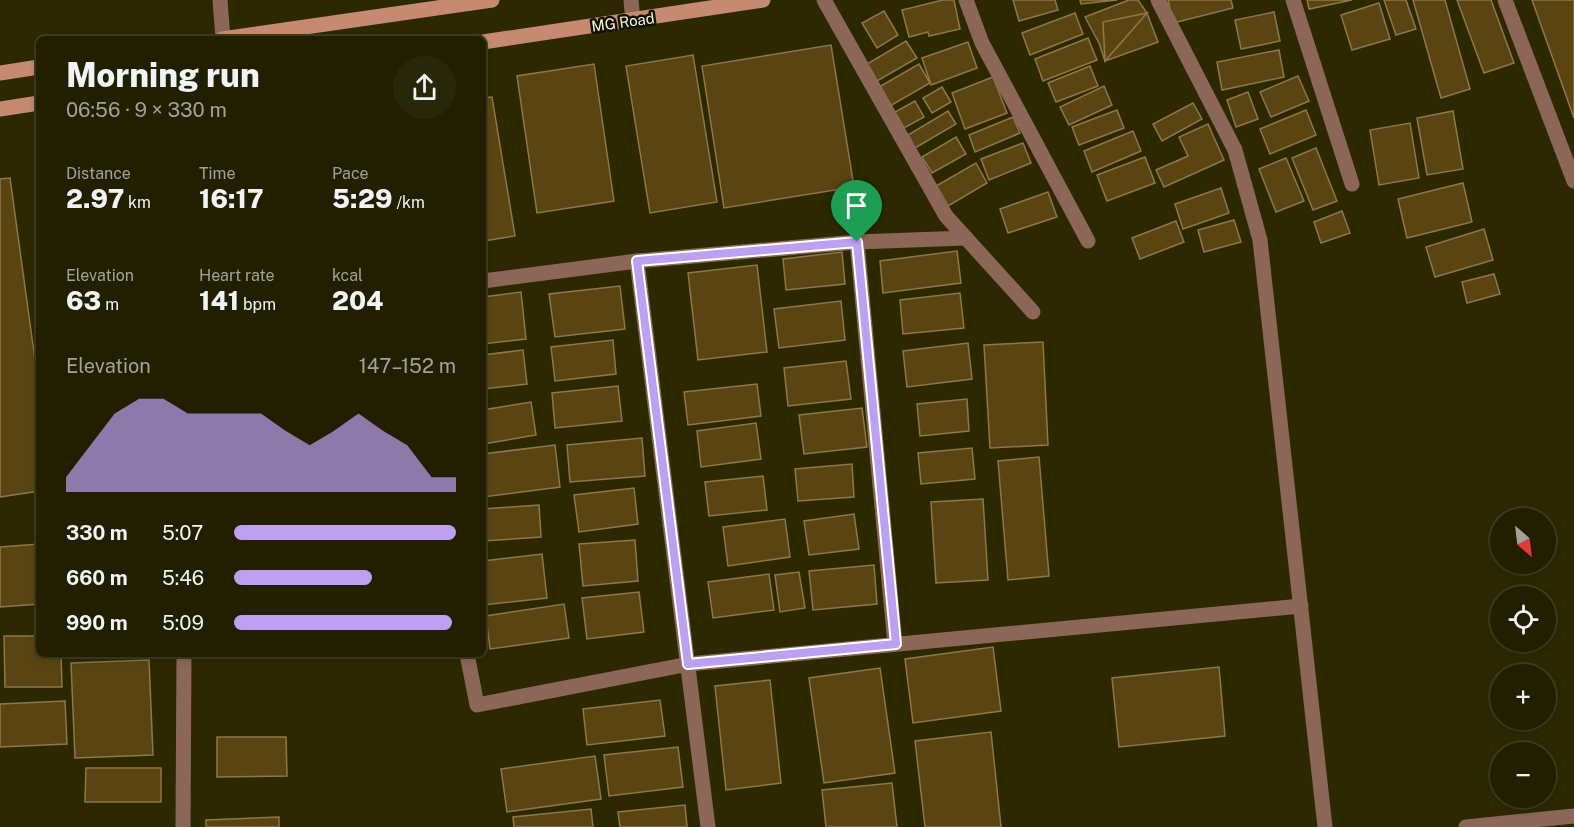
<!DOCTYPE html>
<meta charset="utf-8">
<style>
body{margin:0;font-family:"Public Sans",sans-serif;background:#29270a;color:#f1f3f6;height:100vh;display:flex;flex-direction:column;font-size:22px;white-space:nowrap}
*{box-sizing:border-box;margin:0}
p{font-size:20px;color:#a2a299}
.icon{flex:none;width:33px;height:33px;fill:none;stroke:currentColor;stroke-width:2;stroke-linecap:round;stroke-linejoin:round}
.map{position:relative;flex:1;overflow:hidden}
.details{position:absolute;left:36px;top:36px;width:450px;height:621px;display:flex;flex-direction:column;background:#211f00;border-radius:9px;box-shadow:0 3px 9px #0003,0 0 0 2px #3e3d22}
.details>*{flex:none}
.needle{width:39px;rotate:152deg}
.buttons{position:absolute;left:1490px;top:508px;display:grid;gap:12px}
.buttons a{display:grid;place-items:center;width:66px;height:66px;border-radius:50%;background:#211f00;box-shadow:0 3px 9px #0003,0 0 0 2px #3e3d22;font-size:30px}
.pin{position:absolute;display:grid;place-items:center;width:51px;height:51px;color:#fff;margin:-62px -26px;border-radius:50% 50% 50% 0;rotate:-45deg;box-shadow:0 0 6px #0007}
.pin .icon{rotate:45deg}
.round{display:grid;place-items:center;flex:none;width:63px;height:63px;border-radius:32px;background:#29270a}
.overview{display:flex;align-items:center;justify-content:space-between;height:102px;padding:0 30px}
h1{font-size:33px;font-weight:800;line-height:45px}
.figures{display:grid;grid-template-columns:repeat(3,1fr);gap:9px;height:102px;padding:6px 30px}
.figures div{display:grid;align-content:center}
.figures b{font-size:26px;font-weight:800}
.figures small{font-size:16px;font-weight:400}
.figures p{font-size:16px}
.chart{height:168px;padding:12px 30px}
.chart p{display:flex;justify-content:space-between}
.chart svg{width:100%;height:108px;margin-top:6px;fill:#bca0f2;opacity:.7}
ul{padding:0 30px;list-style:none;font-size:20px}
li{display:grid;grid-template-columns:96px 72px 1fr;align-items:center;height:45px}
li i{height:15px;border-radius:8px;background:#bca0f2}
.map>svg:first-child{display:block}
.building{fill:#5a4512;stroke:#8f7746;stroke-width:1.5}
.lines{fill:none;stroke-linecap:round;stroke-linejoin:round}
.minor{stroke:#8c6757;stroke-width:15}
.secondary{stroke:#c68a70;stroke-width:15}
.route-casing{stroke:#fff;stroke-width:12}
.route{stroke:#bca0f2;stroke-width:8}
.labels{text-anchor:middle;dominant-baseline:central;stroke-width:5;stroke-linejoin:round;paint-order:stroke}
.street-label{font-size:15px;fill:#f8f7db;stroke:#131100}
</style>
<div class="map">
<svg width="1574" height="827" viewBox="0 0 1574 827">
<rect width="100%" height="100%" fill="#2c2900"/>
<g class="building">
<polygon points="943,0 954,0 960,29 929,36 928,32 909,37 902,10"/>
<polygon points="1013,0 1055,0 1058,10 1019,21"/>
<polygon points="1080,0 1117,0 1081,4"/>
<polygon points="1129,0 1138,0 1147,13 1158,42 1105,61 1099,43 1085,17"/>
<polygon points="1168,0 1231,0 1233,8 1173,23"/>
<polygon points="1307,0 1352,0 1309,9"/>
<polygon points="1384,0 1406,0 1416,29 1396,35"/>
<polygon points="1413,0 1445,0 1470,89 1441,98"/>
<polygon points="1457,0 1491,0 1514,63 1484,73"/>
<polygon points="1532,0 1574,0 1574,118"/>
<polygon points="1379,3 1390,39 1352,50 1341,15"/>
<polygon points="884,11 898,35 877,48 862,23"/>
<polygon points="1274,12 1280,41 1241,49 1235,20"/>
<polygon points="1075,13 1083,34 1030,55 1022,33"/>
<polygon points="1147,13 1105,61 1103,22"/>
<polygon points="1088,38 1097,60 1043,81 1035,59"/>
<polygon points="906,41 917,58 877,81 867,64"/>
<polygon points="968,42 977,68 931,85 922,58"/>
<polygon points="831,45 854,187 724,208 702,66"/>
<polygon points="1279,50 1284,77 1222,90 1217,62"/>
<polygon points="693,55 717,202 650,213 626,66"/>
<polygon points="594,64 614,201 537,213 517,76"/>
<polygon points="919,64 930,83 890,106 879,87"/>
<polygon points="1090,66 1098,86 1056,102 1048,83"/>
<polygon points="1298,76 1309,101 1271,117 1260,92"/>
<polygon points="993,77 1007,113 965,129 952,93"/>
<polygon points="1104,86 1112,105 1069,125 1060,107"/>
<polygon points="942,87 951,102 932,113 923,98"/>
<polygon points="1248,92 1258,119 1236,127 1227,100"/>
<polygon points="492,97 515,236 483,241 483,98"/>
<polygon points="915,101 924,117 904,128 895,112"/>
<polygon points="1193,103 1202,119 1162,141 1153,124"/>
<polygon points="1117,110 1124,128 1079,145 1072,127"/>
<polygon points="1306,110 1316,135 1270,154 1260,129"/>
<polygon points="948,111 956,124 915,148 908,135"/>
<polygon points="1453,111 1463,169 1427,175 1417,118"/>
<polygon points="1013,117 1020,133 975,152 969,135"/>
<polygon points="1410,123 1419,178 1379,185 1370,130"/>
<polygon points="1208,124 1224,160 1164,187 1156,170 1188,156 1179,137"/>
<polygon points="1133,131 1141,151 1092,172 1084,151"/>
<polygon points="956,137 966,154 932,173 922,157"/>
<polygon points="1023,143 1031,163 989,180 981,159"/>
<polygon points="1316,148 1337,201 1313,210 1292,158"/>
<polygon points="1145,157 1155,183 1107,201 1097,175"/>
<polygon points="1286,158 1304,201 1276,212 1259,169"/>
<polygon points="976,163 987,183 948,206 936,186"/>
<polygon points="10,178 39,389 39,491 0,497 0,179"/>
<polygon points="1463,183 1472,222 1407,238 1398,199"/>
<polygon points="1221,188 1229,213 1183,229 1175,204"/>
<polygon points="1048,192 1057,217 1008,233 1000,209"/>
<polygon points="1342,211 1350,233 1321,243 1314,222"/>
<polygon points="1234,220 1241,242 1204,252 1198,230"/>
<polygon points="1176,221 1184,242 1140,259 1132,238"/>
<polygon points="1484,229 1493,260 1435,277 1426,247"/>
<polygon points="957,251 961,283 883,293 880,261"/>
<polygon points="842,252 845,284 786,290 783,259"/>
<polygon points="757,265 767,352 698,360 688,273"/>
<polygon points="1494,274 1500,294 1467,303 1462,282"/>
<polygon points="620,286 625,329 555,337 549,294"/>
<polygon points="521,292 526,339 483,344 483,297"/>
<polygon points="960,293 964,328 903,334 900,300"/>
<polygon points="841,301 845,340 779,348 774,309"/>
<polygon points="613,340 616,374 555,381 551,347"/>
<polygon points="1043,342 1048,445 990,448 984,345"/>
<polygon points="968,343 972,379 907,387 903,351"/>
<polygon points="523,350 527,384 483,389 483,355"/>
<polygon points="846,361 851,399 788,406 784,368"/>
<polygon points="757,384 761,416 688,425 684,392"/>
<polygon points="618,386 622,421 555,428 552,393"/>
<polygon points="967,399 969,431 920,436 917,404"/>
<polygon points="531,402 536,435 483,444 483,410"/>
<polygon points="862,408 867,447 804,454 799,415"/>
<polygon points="756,423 761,459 701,467 697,431"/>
<polygon points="642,438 645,476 570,482 567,445"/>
<polygon points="555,445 560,487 483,497 483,454"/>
<polygon points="972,448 975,479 921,484 918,453"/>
<polygon points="1039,457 1049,576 1008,580 998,461"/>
<polygon points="852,464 854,497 798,501 795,469"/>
<polygon points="763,476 767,510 709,516 705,482"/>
<polygon points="634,488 638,524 579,532 574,495"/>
<polygon points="983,499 988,580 936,583 931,502"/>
<polygon points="539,505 541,537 483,541 483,509"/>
<polygon points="854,514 859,549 809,555 804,521"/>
<polygon points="785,519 790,557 728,566 723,527"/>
<polygon points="635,540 638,581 583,586 579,544"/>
<polygon points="39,544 39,604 0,607 0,547"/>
<polygon points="542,554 547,598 483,605 483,561"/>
<polygon points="874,565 877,604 813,610 809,571"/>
<polygon points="799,572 805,608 780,612 775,575"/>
<polygon points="769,574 774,610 713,618 708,582"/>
<polygon points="639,592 644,632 587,639 582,598"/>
<polygon points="564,604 569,638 490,649 486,616"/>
<polygon points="4,636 39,636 39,654 61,654 62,687 5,687"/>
<polygon points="993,647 1001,711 913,723 905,659"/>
<polygon points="229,654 315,654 315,657 229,658"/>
<polygon points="149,660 153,755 75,758 71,663"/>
<polygon points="1219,667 1225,736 1119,747 1112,678"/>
<polygon points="880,668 895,773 824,783 809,678"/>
<polygon points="770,680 781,783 726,790 715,686"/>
<polygon points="660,700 665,736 587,745 583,709"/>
<polygon points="65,701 67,744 0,747 0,704"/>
<polygon points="991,732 1001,827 925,827 915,741"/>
<polygon points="217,737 286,737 287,776 217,777"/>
<polygon points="678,747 683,787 609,796 604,755"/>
<polygon points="595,756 601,799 507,812 501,769"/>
<polygon points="86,768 161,768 161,802 85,802"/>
<polygon points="892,783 897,827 826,827 822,790"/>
<polygon points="685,805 687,827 620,827 618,812"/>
<polygon points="591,809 593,827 514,827 513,817"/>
<polygon points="279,817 279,827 206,827 206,820"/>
</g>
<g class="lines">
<g class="minor">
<polyline points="220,0 223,39"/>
<polyline points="631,0 633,21"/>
<polyline points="824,0 946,216 1033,312"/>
<polyline points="966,0 982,43 1088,241"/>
<polyline points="1158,0 1235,150 1260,240 1325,827"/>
<polyline points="1293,0 1352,184"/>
<polyline points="1505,0 1574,181"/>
<polyline points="857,242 895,644"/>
<polyline points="637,261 708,827"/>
<polyline points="483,281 637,261 857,242 966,238"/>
<polyline points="467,654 477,705 689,664 1301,606"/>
<polyline points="183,827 184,654"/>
<polyline points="1466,827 1574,816"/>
</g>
<g class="secondary">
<polyline points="222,39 492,0"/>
<polyline points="483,42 763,0"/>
<polyline points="0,73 39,67"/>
<polyline points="0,109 39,103"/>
</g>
</g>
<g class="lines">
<g class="route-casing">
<polygon id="route" points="857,242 896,644 688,664 637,261"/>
</g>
<use href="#route" class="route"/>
</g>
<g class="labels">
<g class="street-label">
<text transform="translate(623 22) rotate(-8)">MG Road</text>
</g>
</g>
</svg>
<div class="buttons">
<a><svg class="needle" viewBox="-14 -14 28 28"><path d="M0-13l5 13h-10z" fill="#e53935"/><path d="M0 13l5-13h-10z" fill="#a2a299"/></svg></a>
<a><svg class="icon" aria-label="locate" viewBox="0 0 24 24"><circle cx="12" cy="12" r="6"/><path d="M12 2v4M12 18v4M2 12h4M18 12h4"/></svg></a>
<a>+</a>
<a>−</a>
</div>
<div class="pin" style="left:857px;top:242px;background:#1e9e55"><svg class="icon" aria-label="arrive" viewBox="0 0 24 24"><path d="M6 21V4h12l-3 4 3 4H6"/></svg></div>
<section class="details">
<div class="overview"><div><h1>Morning run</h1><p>06:56 · 9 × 330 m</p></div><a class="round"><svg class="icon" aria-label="share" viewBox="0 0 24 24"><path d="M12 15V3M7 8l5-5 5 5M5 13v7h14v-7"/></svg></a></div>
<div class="figures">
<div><p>Distance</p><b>2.97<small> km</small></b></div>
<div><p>Time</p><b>16:17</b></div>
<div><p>Pace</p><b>5:29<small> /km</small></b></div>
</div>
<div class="figures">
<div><p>Elevation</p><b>63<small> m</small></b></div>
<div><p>Heart rate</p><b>141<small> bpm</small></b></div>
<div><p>kcal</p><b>204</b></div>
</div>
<div class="chart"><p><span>Elevation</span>147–152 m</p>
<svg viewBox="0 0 160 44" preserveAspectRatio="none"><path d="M0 44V38L10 25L20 12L30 6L40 6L50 12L60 12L70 12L80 12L90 19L100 25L110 19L120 12L130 19L140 25L150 38L160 38V44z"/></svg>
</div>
<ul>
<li><b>330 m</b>5:07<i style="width:100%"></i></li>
<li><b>660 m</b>5:46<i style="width:62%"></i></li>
<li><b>990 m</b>5:09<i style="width:98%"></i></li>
</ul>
</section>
</div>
